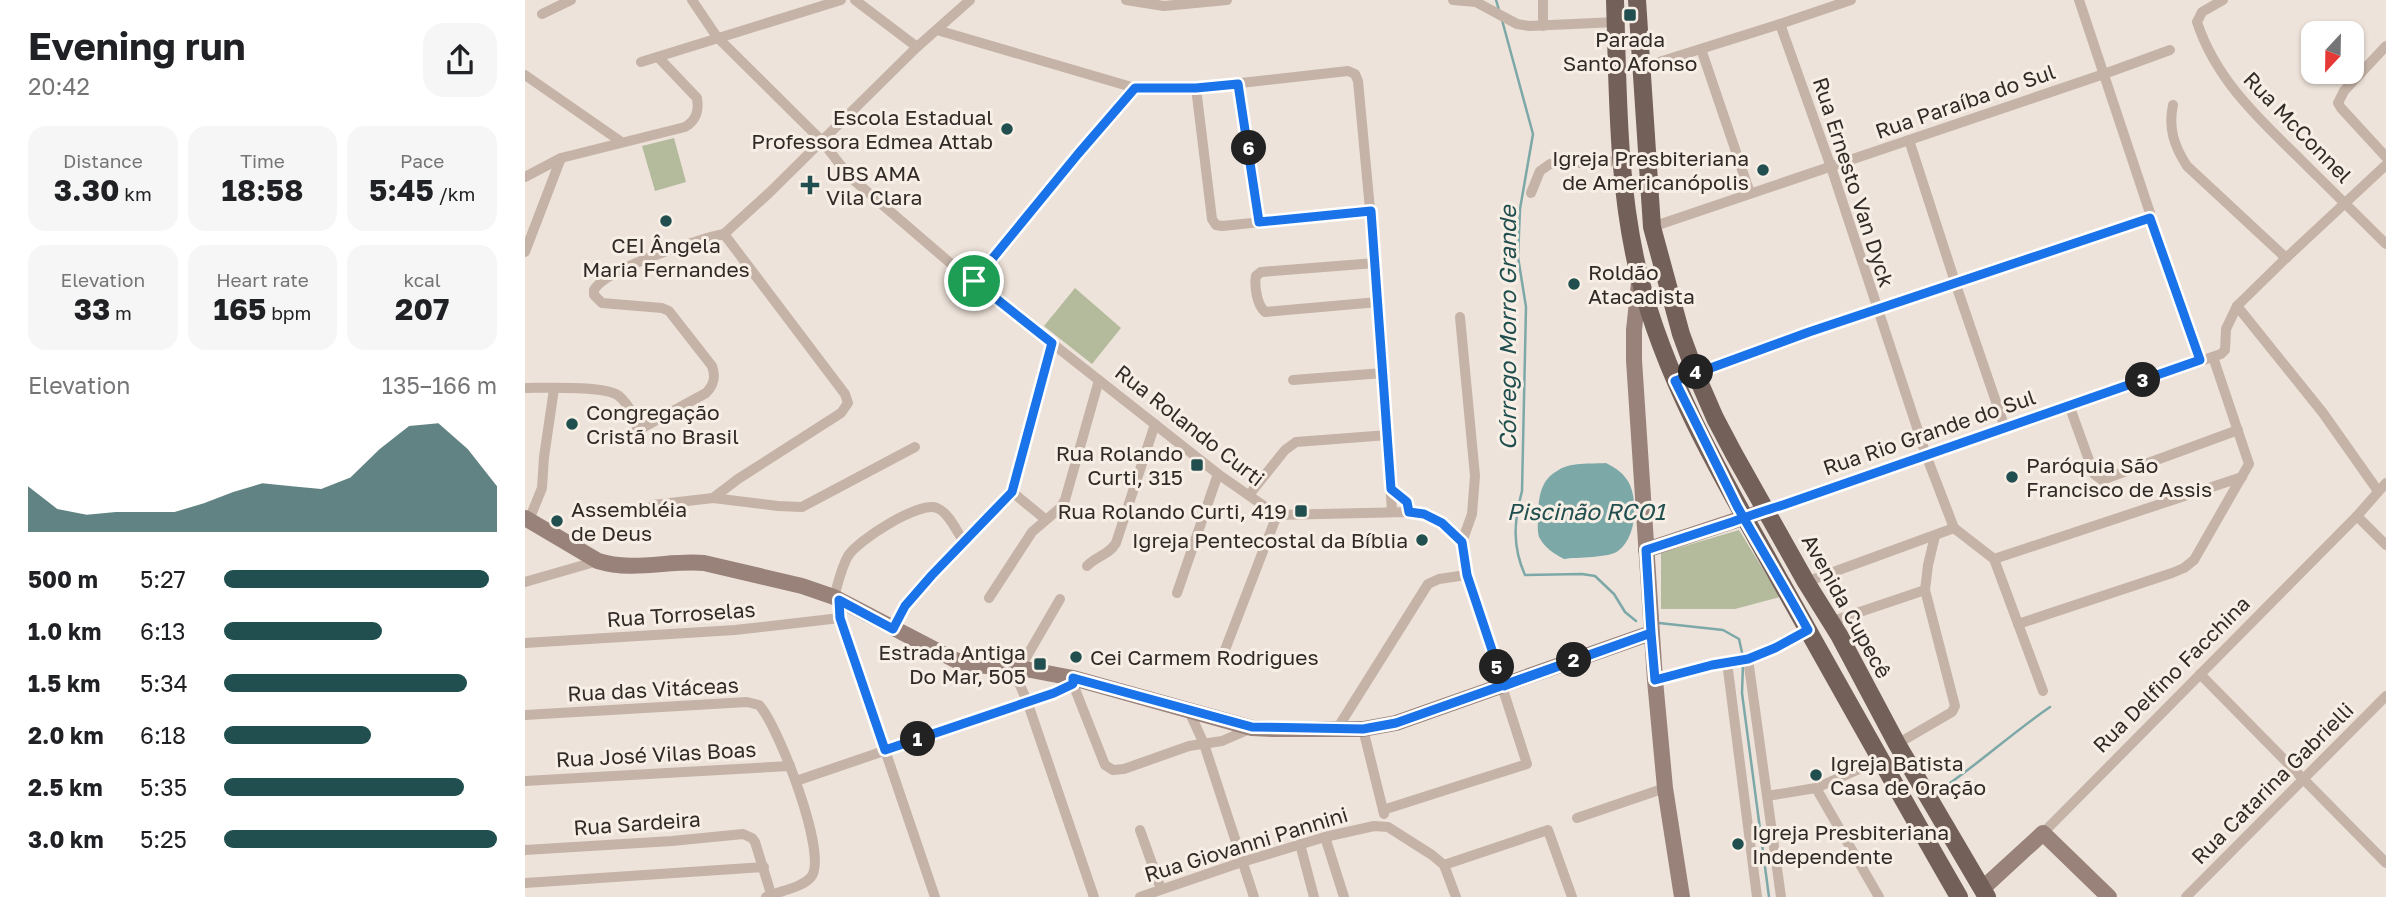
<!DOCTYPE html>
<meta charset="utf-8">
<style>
body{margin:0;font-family:"Golos Text",sans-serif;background:#f6f6f6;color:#202124;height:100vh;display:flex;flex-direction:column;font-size:26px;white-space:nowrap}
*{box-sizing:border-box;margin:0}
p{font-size:23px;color:#757577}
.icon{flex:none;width:38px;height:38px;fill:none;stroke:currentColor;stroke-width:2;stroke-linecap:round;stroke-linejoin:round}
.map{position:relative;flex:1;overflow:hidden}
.side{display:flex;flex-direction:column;background:#fff;width:525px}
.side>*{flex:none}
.needle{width:46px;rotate:202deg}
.fabs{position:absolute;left:1776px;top:21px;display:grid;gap:14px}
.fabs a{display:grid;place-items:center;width:63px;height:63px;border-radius:14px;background:#fff;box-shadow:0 2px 5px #0004;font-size:35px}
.pin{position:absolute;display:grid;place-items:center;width:60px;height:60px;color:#fff;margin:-30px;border:4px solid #fff;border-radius:50%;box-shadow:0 2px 7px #0007}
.km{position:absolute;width:35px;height:35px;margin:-18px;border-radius:50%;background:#222;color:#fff;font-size:19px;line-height:35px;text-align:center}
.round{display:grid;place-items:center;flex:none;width:74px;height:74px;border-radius:21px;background:#f6f6f6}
.head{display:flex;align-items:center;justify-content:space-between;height:119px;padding:0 28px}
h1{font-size:38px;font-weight:700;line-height:52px}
.stats{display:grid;grid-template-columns:repeat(3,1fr);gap:10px;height:119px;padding:7px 28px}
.stats div{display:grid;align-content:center;border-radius:18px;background:#f6f6f6;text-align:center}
.stats b{font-size:30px;font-weight:700}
.stats small{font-size:19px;font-weight:400}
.stats p{font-size:19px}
.chart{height:196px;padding:14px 28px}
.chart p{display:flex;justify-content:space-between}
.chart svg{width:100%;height:126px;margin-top:7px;fill:#214f4f;opacity:.7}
ul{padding:0 28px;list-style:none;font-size:23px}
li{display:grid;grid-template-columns:112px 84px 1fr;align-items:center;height:52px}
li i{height:18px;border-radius:9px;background:#214f4f}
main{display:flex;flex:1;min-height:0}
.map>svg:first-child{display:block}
.green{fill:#b3bb9c}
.water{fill:#7ca8a7}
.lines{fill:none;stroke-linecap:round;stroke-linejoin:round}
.stream{stroke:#7ca8a7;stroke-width:2.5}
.street{stroke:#c5b3a7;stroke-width:10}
.secondary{stroke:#988279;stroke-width:16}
.primary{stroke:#736059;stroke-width:18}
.route-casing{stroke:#fff;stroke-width:14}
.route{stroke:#1a73e8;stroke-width:9}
.poi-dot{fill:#214f4f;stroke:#f7eee5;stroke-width:2.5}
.labels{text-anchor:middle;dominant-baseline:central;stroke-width:6;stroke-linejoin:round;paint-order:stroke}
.poi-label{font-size:21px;fill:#322a27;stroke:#f7eee5;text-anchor:start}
.street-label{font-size:21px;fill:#322a27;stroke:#f7eee5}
.water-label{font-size:23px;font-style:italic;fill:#214f4f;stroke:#f7eee5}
</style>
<main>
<section class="side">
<div class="head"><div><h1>Evening run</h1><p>20:42</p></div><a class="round"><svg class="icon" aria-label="share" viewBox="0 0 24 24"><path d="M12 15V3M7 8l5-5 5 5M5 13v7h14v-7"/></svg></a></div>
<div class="stats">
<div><p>Distance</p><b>3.30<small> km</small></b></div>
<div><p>Time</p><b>18:58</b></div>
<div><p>Pace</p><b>5:45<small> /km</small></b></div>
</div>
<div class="stats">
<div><p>Elevation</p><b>33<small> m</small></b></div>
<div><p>Heart rate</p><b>165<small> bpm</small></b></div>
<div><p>kcal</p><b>207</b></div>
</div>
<div class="chart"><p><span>Elevation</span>135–166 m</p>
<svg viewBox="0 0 160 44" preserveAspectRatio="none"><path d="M0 44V28L10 36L20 38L30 37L40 37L50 37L60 34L70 30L80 27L90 28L100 29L110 25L120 15L130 7L140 6L150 15L160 28V44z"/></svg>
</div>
<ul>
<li><b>500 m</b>5:27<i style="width:97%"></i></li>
<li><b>1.0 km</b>6:13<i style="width:58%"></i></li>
<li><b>1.5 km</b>5:34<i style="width:89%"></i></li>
<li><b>2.0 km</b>6:18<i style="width:54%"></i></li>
<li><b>2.5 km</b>5:35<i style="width:88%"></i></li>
<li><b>3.0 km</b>5:25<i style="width:100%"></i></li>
</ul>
</section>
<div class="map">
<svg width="1861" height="897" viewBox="0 0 1861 897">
<rect width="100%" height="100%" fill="#eee3da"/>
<g class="green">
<polygon points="149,138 161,182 130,191 117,146"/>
<polygon points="550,288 596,328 567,364 519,326"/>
<polygon points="1214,530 1255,597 1210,609 1136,609 1136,553"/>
</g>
<path class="water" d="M 1081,463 C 1091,468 1100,474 1105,485 C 1113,504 1111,538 1093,551 C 1084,558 1052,557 1039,559 C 1029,554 1019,547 1014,537 C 1012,530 1013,522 1013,515 C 1014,497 1015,481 1032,471 C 1044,462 1066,464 1081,463 Z"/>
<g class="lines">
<g class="stream">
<polyline points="971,0 974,10"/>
<path d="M 977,20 L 1008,134 L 995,209 L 993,257 L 1001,307 L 997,491 C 989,521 987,546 1000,575 L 1057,574 L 1070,576 L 1089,594 L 1100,612 L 1111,621"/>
<polyline points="1134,623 1198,630 1214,639 1218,657"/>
<polyline points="1218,664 1217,693 1244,897"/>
<path d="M 1425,783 C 1459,759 1490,731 1525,707"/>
</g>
<g class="street">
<polyline points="167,0 192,37 296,140 324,176 424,262 693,474 752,515 884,512 899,514 917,523 937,542 941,575 1002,764 858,810"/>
<polyline points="330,0 392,47"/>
<polyline points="601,0 639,6 702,0"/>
<polyline points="928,0 951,2 992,24 1004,26 1091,22"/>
<polyline points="1554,0 1674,360"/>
<path d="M 1698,0 L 1677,12 L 1672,22 C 1691,80 1734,119 1776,160 C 1804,188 1833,216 1861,244"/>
<polyline points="17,14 46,0"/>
<polyline points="1255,24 1306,167 1401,455 1429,528 1469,559 1518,691"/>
<polyline points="1018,26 1018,0"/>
<polyline points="412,30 610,88 671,88 823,71 830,74 833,81 850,263 867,511"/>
<polyline points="1861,46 1819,91 1813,103 1816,108 1861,157"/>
<polyline points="1176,49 1225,193"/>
<polyline points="116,62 316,0"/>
<polyline points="1115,68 1255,24 1326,0"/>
<polyline points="0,75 95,141"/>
<polyline points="713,84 734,222"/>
<polyline points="671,88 687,219 691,225 697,226 846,211"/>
<path d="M 1648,105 C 1643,128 1649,146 1662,166 L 1761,258"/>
<polyline points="1384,140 1431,285 1480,428"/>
<path d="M 0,177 L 36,158 L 160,127 C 172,120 174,110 172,98 L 133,57"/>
<polyline points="1006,193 1015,171 1025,164 1098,161"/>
<polyline points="1127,227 1579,74 1645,50"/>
<polyline points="199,234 244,193 392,47 445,0"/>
<polyline points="0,252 36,158"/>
<path d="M 850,263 L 736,272 L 731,276 C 729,286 732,305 740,312 L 853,302"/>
<polyline points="449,281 553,154 610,88"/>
<polyline points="1712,306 1798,413 1853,491"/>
<polyline points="935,317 950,476 947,514 937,542"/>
<polyline points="768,380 858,373"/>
<polyline points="1150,381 1284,333 1625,218"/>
<path d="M 0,388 C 20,388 80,385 94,396 C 103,403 110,418 117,428 L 181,393 C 189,385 191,377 187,366 L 144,311 L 137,308 L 77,303 L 69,295 L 69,290 C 80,269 173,239 199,234"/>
<polyline points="1544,405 1569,474 1577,480 1713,430"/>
<polyline points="94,440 117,428"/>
<polyline points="866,489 882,502 884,512"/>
<polyline points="487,492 520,519"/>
<polyline points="724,495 760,450 771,442 863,435"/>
<polyline points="188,498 213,479 316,413 323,403 320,394 199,234"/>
<polyline points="128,505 188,498 253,506 277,507 390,447"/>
<polyline points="1242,510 1696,354 1700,350 1701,329 1712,306 1761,258 1861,165"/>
<polyline points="1832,516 1861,545"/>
<polyline points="4,520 17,488 19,457 29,389"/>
<polyline points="1469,559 1717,477"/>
<path d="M 562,566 C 571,556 584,555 591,543 L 630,424"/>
<polyline points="0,582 73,561"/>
<polyline points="1281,582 1429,528"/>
<polyline points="652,593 693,474"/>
<path d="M 309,597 C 313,584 316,568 323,556 C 333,540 394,501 412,508 C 424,513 432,532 439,542"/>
<polyline points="464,598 507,532 535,508 540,500 574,380"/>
<polyline points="314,599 315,618 410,897"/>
<polyline points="1305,622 1400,590"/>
<polyline points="1493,624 1647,573 1659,568 1669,560 1724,464 1688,357"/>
<polyline points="368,629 380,606 407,574 487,492 527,343"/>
<polyline points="0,643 210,630 315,618"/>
<polyline points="698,655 752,515"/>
<polyline points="1223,659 1256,897"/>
<polyline points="1202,662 1232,897"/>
<polyline points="487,667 502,701 569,897"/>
<polyline points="495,668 535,599"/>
<polyline points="1675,674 1861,863"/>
<polyline points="548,678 548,684 580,765 588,770 599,769 664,746 697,741 727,728"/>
<polyline points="1130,680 1187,665 1223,659 1250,648 1283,630"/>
<polyline points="663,709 679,744 729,897"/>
<path d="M 0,715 L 188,704 L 222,702 L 234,705 C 253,725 304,856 286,877 C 277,888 254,891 241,897"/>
<polyline points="812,729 903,584 914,579 941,575"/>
<polyline points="838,729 859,814"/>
<polyline points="1372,744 1427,712 1430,706 1400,590 1403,565 1410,536"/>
<polyline points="0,781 265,766"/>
<polyline points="271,781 529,693 548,684"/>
<polyline points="1291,788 1354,897"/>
<polyline points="1242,796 1291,788 1355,760"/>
<polyline points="1052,818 1140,788"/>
<polyline points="615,830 636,889"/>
<polyline points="1518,833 1832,516 1861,483"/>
<polyline points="800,837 819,897"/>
<polyline points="775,844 789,897"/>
<polyline points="0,850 147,841 218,834 227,838 230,842 247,897"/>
<polyline points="919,865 1023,830 1047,897"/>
<polyline points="0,883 239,867"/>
<polyline points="615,897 717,862 800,837 849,826 863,827 907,855 919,865 931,897"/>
<polyline points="1661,897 1861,696"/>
</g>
<g class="secondary">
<polyline points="1114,283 1109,330 1109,360 1130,680 1140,788 1157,897"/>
<path d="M 0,518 L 73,561 C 108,572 144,560 179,563 L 277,586 L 309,597 L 430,660 L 447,665 L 495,668 L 548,678 L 727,728 L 748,729 L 838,729 L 871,723 L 1126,633"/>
<polyline points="1121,550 1242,510"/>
<polyline points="1457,889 1518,833 1584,897"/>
</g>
<g class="primary">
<path d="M 1090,0 C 1093,92 1092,189 1115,279 C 1143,388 1203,487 1257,584 C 1316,689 1374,793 1434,897"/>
<polyline points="1112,0 1127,227 1156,334 1170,372 1190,418 1209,454 1281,582 1314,635 1372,744 1462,897"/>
</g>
</g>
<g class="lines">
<g class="route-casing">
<path id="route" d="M 449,281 L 527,343 L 487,492 L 407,575 L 380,606 L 368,629 L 314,600 L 315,618 L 360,750 L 529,693 L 548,684 L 548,678 L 727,727 L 838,729 L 871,723 L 1126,633 L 1121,550 L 1207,522 C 1224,516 1241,510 1258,505 L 1675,360 L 1625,218 L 1284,332 L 1150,381 L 1212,506 C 1235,547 1260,588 1283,630 L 1250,648 L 1223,659 L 1187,665 L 1130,680 L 1126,633 L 979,686 L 942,575 L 937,542 L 917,523 L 899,514 L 884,512 L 882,502 L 866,489 L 846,211 L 734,222 L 713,84 L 671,88 L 610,88 L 553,154 L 449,281"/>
</g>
<use href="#route" class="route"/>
</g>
<g class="poi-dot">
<rect x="1098" y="8" width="14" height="14" rx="3.5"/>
<circle cx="482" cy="129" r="7"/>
<circle cx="1238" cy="170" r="7"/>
<path d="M281.5 174.5h7v7h7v7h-7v7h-7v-7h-7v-7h7z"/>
<circle cx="141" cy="221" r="7"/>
<circle cx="1049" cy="284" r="7"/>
<circle cx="47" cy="424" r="7"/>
<rect x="665" y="458" width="14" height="14" rx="3.5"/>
<circle cx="1487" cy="477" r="7"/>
<rect x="769" y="504" width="14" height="14" rx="3.5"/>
<circle cx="32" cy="521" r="7"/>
<circle cx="897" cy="540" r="7"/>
<circle cx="551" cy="657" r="7"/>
<rect x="508" y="657" width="14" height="14" rx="3.5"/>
<circle cx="1291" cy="775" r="7"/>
<circle cx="1213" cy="844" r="7"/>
</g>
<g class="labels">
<g class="poi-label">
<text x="1105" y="39" text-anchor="middle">Parada<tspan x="1105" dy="24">Santo Afonso</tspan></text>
<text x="468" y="117" text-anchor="end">Escola Estadual<tspan x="468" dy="24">Professora Edmea Attab</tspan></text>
<text x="1224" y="158" text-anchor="end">Igreja Presbiteriana<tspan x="1224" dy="24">de Americanópolis</tspan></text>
<text x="301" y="173">UBS AMA<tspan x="301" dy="24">Vila Clara</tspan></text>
<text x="141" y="245" text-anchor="middle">CEI Ângela<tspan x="141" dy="24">Maria Fernandes</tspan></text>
<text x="1063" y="272">Roldão<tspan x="1063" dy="24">Atacadista</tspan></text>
<text x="61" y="412">Congregação<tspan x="61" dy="24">Cristã no Brasil</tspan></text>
<text x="658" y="453" text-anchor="end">Rua Rolando<tspan x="658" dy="24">Curti, 315</tspan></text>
<text x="1501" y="465">Paróquia São<tspan x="1501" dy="24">Francisco de Assis</tspan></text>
<text x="46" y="509">Assembléia<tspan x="46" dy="24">de Deus</tspan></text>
<text x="762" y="511" text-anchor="end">Rua Rolando Curti, 419</text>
<text x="883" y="540" text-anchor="end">Igreja Pentecostal da Bíblia</text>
<text x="501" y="652" text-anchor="end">Estrada Antiga<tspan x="501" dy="24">Do Mar, 505</tspan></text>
<text x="565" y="657">Cei Carmem Rodrigues</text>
<text x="1305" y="763">Igreja Batista<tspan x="1305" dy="24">Casa de Oração</tspan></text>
<text x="1227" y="832">Igreja Presbiteriana<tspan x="1227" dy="24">Independente</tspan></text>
</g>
<g class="street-label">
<text transform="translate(1440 101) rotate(-19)">Rua Paraíba do Sul</text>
<text transform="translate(1773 127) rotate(46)">Rua McConnel</text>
<text transform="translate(1329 182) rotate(72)">Rua Ernesto Van Dyck</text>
<text transform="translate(665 425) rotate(38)">Rua Rolando Curti</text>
<text transform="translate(1404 432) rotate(-19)">Rua Rio Grande do Sul</text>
<text transform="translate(1322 606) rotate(61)">Avenida Cupecê</text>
<text transform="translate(156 614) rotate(-4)">Rua Torroselas</text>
<text transform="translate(1646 674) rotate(-45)">Rua Delfino Facchina</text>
<text transform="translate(128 689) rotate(-3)">Rua das Vitáceas</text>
<text transform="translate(131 754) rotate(-3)">Rua José Vilas Boas</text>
<text transform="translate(1747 783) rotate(-45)">Rua Catarina Gabrielli</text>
<text transform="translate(112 823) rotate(-4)">Rua Sardeira</text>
<text transform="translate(721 844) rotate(-17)">Rua Giovanni Pannini</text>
</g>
<g class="water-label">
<text transform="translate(982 328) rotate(-90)">Córrego Morro Grande</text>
<text x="1061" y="511">Piscinão RCO1</text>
</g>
</g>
</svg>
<div class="fabs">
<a><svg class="needle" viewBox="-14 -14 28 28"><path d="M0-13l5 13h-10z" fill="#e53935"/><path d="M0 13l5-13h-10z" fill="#757577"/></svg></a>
</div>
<div class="pin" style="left:449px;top:281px;background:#1e9e55"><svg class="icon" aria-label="arrive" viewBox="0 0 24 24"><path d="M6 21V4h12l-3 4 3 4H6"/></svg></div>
<b class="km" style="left:393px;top:739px">1</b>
<b class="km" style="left:1049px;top:660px">2</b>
<b class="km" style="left:1618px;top:380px">3</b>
<b class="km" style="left:1171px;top:372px">4</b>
<b class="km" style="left:972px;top:667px">5</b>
<b class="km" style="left:724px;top:148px">6</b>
</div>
</main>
